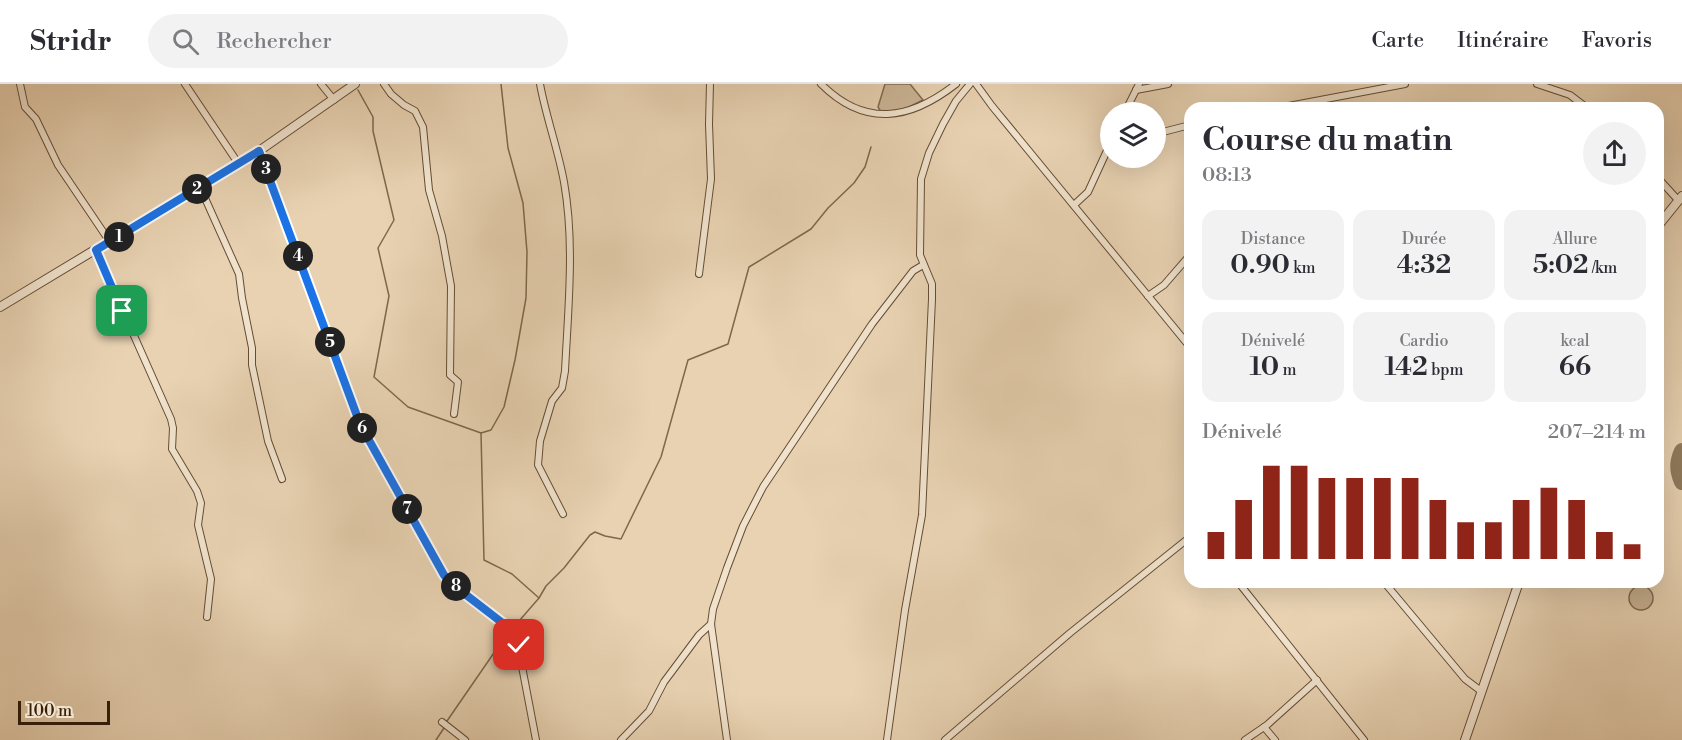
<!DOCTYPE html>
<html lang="fr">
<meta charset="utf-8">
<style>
body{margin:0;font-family:"Libre Bodoni",serif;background:#f2f2f3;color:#2b2b33;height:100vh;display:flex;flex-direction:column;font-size:22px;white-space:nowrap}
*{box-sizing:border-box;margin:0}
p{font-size:20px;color:#7c7c81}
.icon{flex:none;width:33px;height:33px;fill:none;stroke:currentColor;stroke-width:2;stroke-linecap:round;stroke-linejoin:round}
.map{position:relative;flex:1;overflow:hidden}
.panel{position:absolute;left:1184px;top:18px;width:480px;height:486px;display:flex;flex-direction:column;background:#fff;border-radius:18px;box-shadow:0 6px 24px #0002}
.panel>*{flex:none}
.controls{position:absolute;left:1100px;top:18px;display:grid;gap:12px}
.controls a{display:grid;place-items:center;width:66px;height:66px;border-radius:50%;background:#fff;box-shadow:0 6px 24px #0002;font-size:30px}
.scale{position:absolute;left:18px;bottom:15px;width:92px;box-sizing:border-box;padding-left:6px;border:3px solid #392109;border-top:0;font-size:16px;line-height:21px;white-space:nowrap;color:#392109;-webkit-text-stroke:4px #f0e2cd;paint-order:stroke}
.pin{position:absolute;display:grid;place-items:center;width:51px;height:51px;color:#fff;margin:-26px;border-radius:12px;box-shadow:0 3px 9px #0006}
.km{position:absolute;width:30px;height:30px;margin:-15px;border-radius:50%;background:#222;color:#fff;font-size:16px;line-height:30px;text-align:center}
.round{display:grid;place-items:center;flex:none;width:63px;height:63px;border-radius:32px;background:#f2f2f3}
.summary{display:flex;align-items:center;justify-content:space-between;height:102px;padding:0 18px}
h1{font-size:33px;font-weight:600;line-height:45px}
.metrics{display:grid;grid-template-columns:repeat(3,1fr);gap:9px;height:102px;padding:6px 18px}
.metrics div{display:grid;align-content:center;border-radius:15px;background:#f2f2f3;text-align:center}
.metrics b{font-size:26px;font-weight:600}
.metrics small{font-size:16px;font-weight:400}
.metrics p{font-size:16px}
.chart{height:168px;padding:12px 18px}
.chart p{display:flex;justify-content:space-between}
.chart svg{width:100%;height:108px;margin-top:6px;stroke:#8f2418;stroke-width:6}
header{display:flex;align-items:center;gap:36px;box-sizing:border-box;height:84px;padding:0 30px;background:#fff;border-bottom:2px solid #e1e1e2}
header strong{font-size:28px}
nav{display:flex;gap:33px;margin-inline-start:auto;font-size:21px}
.search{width:420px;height:54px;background:#f2f2f3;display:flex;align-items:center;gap:15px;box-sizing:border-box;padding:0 21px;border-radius:33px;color:#7c7c81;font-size:22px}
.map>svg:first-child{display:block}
.green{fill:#cab495;stroke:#826a4f;stroke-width:1.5}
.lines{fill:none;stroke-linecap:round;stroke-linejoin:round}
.stream{stroke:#7e674c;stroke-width:1.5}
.taxiway{stroke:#907a5e;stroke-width:16}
.minor-casing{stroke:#654d33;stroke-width:8}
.tertiary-casing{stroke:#654d33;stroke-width:10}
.minor{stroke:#f0e2cd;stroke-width:6}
.tertiary{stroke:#f0e2cd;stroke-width:8}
.route-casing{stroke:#fff;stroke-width:12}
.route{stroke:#1a73e8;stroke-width:8}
</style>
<header>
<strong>Stridr</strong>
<div class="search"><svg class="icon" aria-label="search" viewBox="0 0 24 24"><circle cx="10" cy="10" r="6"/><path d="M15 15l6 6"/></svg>Rechercher</div>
<nav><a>Carte</a><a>Itinéraire</a><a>Favoris</a></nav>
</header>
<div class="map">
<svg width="1682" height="656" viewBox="0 0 1682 656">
<rect width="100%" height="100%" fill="#e8d2b2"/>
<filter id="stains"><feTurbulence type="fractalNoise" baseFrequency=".00333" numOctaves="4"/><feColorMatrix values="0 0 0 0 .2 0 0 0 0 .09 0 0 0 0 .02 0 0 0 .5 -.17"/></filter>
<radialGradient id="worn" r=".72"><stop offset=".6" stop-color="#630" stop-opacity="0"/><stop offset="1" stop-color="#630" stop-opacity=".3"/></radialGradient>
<g class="green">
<polygon points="885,0 910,0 923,16 901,27 881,28 878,23"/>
<circle cx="1641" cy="514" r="12"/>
</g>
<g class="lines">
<g class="stream">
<polyline points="358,6 373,33 373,47 394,136 378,164 389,212 374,293 408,323 481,349 491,346 504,323 515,276 526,214 527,168 523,119 508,64 501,0"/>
<polyline points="481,349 484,476 512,490 539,514 513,544"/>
<polyline points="539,514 546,502 564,484 590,451 595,448 605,452 621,455 661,373 688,276 728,260 749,183 811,145 828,124 854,99 865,83 871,63"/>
<polyline points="447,637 509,547"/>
<polyline points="436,656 444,644"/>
</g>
<path class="taxiway" d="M 1682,367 C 1677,378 1677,386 1682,398"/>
<g class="minor-casing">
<g id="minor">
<polyline points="20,0 25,23 36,35 58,81 110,158"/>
<polyline points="185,0 238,79"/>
<polyline points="321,0 334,16"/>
<polyline points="384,0 391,10 404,21 415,27 423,43 429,106 442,152 451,202 450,291 458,298 454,330"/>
<path d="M 540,0 C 546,33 558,65 564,98 C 575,160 568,225 565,287 L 562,304 L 552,317 L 540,357 L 538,381 L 563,430"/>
<path d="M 821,0 C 865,44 910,36 956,0"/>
<polyline points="976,0 992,22 1190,263"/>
<polyline points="1537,0 1570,11 1587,24"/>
<polyline points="1136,6 1168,0"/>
<polyline points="1278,24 1405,0"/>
<polyline points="1125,28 1139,0"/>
<polyline points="1155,50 1190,41"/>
<polyline points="259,67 360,340 444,491 516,551 536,656"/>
<polyline points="1658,94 1678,116"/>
<polyline points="200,103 239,190 242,214 252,264 252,281 268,357 282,395"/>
<polyline points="1074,121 1088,108 1110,60"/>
<polyline points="96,166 171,335 173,344 172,365 197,407 201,419 198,441 211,495 207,533"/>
<polyline points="699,190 711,95 709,40 710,0"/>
<polyline points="1148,212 1164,201 1190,171"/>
<polyline points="1238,498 1364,656"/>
<polyline points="1384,498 1465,595 1481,607"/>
<polyline points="442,638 465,656"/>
<polyline points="1264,643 1275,656"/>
<polyline points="621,656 649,627 664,598 699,551 711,540"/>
<polyline points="727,656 711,540 713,525 727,484 743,442 763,403 872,240 913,187 923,181"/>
<polyline points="887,656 905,526 922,431 932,215 932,200 920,171 921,95 929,69 943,40 956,17 970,0"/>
<polyline points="945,656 1070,549 1190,453"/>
<polyline points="1245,656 1267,641 1317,596"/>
</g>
</g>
<g class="tertiary-casing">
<g id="tertiary">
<polyline points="1658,142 1682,112"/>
<polyline points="0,223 259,67 355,0"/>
<polyline points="1465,656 1519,498"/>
</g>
</g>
<use href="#minor" class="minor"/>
<use href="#tertiary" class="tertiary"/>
</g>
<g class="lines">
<g class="route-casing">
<polyline id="route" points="122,227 96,166 259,67 360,340 444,491 452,500 513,547 519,561"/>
</g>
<use href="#route" class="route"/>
</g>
<rect width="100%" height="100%" filter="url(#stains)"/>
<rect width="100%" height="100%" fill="url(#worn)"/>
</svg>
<div class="controls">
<a><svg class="icon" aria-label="layers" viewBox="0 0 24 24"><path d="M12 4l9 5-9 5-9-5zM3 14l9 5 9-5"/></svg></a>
</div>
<div class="scale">100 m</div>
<div class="pin" style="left:122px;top:227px;background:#1e9e55"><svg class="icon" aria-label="arrive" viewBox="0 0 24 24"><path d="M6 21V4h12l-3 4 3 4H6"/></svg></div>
<div class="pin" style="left:519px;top:561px;background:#d93025"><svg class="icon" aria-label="check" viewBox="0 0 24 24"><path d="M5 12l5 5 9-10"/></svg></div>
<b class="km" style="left:119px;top:153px">1</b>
<b class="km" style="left:197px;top:105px">2</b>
<b class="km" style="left:266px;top:85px">3</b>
<b class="km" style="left:298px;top:172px">4</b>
<b class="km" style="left:330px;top:258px">5</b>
<b class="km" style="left:362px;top:344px">6</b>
<b class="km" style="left:407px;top:425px">7</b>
<b class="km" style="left:456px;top:502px">8</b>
<section class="panel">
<div class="summary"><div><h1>Course du matin</h1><p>08:13</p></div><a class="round"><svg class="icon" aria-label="share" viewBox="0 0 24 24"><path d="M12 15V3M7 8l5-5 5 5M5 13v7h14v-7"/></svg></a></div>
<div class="metrics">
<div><p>Distance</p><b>0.90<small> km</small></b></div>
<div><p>Durée</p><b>4:32</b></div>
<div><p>Allure</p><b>5:02<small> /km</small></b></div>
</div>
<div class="metrics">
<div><p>Dénivelé</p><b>10<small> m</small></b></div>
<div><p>Cardio</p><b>142<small> bpm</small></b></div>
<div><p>kcal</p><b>66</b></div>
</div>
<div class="chart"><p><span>Dénivelé</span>207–214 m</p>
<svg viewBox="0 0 160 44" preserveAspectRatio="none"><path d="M5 44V33M15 44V20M25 44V6M35 44V6M45 44V11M55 44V11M65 44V11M75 44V11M85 44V20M95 44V29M105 44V29M115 44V20M125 44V15M135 44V20M145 44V33M155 44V38"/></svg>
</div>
</section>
</div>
